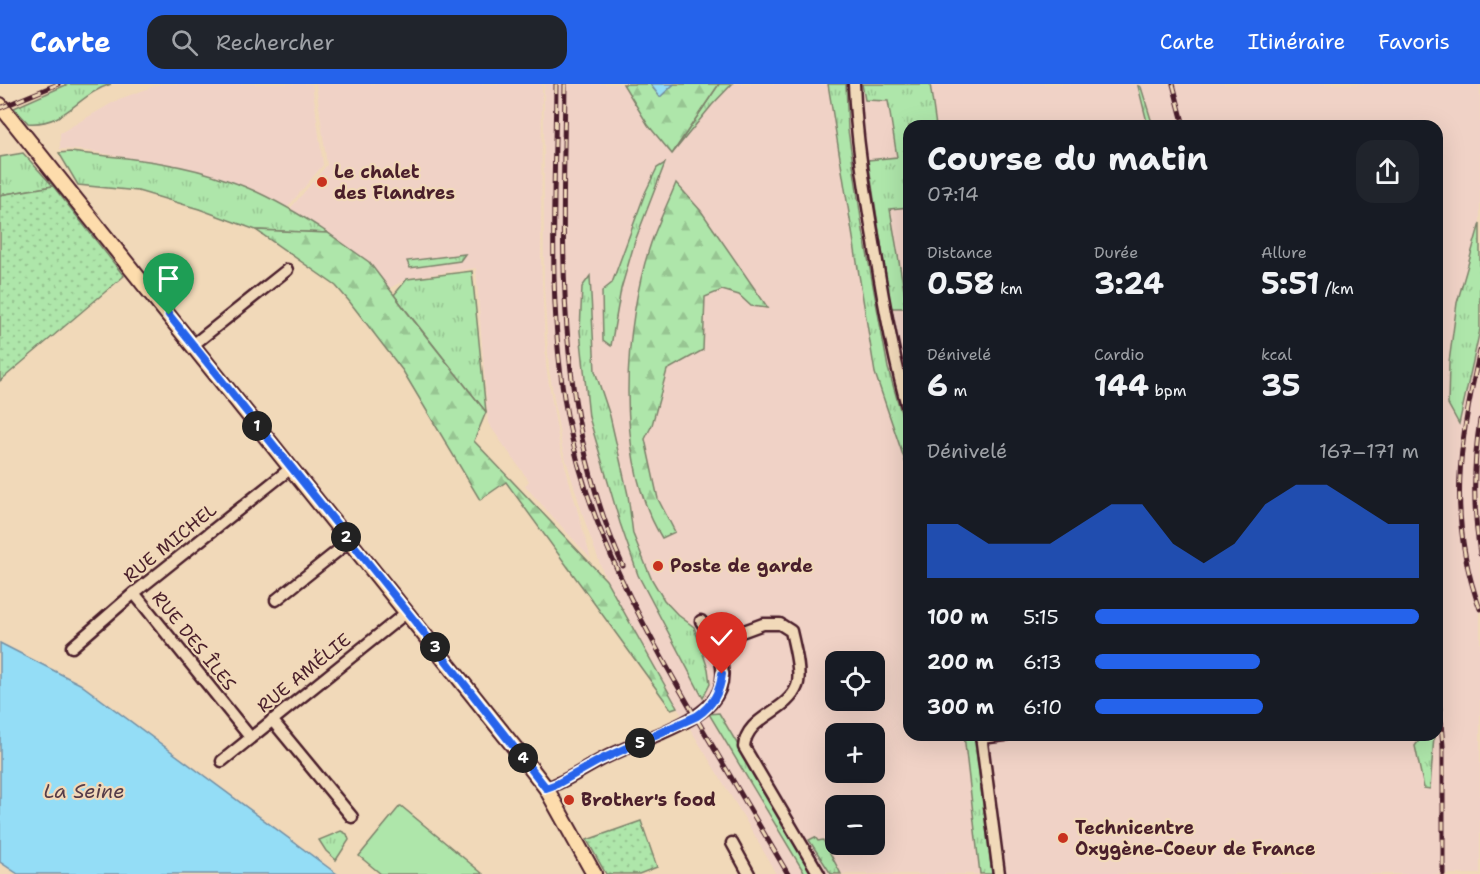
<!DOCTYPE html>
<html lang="fr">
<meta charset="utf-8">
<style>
body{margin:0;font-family:"Shantell Sans",sans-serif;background:#20242c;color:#f1f3f6;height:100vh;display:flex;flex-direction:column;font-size:22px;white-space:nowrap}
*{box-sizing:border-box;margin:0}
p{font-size:20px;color:#9ea1a6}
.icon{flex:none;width:33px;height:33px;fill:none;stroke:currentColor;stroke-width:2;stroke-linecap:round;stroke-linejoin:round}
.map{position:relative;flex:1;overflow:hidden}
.details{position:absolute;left:903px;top:36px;width:540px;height:621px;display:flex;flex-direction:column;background:#171b24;border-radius:18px;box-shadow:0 6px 24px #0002}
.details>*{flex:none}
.fabs{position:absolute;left:825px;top:567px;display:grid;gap:12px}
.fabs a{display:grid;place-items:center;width:60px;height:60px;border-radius:12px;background:#171b24;box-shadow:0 6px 24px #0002;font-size:30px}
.pin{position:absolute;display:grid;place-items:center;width:51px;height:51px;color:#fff;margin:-62px -26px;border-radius:50% 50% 50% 0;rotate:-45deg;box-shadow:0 0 6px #0007}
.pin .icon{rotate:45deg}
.km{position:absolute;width:30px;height:30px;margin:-15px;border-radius:50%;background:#222;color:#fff;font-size:16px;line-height:30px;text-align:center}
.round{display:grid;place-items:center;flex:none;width:63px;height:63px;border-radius:18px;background:#20242c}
.summary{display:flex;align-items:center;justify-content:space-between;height:102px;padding:0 24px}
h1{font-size:33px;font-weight:700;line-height:45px}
.metrics{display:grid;grid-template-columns:repeat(3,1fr);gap:9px;height:102px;padding:6px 24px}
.metrics div{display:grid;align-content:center}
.metrics b{font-size:30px;font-weight:700}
.metrics small{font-size:16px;font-weight:400}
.metrics p{font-size:16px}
.chart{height:168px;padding:12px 24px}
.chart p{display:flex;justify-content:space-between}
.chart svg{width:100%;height:108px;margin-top:6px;fill:#2563eb;opacity:.7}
ul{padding:0 24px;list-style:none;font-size:20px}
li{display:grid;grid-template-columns:96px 72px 1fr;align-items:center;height:45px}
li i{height:15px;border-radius:8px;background:#2563eb}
header{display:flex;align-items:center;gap:36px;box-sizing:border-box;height:84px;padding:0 30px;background:#2563eb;color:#fff}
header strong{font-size:28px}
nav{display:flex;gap:33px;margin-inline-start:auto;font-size:21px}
.search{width:420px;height:54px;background:#20242c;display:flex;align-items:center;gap:15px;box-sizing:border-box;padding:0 21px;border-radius:18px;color:#9ea1a6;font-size:22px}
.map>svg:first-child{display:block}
.built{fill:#f0d2c6;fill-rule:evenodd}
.grass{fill:url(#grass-tufts);stroke:#7c826a;stroke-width:1.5}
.forest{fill:url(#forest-firs);stroke:#7c826a;stroke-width:1.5}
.park{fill:url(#park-dots);stroke:#7c826a;stroke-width:1.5}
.pitch{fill:#aee6aa;stroke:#7c826a;stroke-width:1.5}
.water{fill:#94ddf6;stroke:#7691a5;stroke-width:1.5}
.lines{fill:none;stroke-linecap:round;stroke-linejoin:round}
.minor-casing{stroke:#4a1f2b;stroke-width:15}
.major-casing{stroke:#4a1f2b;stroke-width:18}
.minor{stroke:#f1d9b9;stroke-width:10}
.major{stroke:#fddcac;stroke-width:14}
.rail-casing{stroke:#4a1f2b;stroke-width:5}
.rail{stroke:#f1d9b9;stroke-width:3;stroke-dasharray:9;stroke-linecap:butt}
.route-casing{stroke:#fff;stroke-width:12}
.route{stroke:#2563eb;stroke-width:8}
.poi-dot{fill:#c8321e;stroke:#f1d9b9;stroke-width:2}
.labels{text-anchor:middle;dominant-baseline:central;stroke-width:4.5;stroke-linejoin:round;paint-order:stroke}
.poi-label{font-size:18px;font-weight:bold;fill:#4a1f2b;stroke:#f1d9b9;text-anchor:start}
.street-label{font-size:18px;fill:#4a1f2b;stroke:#f1d9b9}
.water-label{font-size:20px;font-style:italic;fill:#553c49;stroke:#f1d9b9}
</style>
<header>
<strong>Carte</strong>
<div class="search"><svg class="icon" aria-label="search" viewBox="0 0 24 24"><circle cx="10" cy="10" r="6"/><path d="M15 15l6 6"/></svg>Rechercher</div>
<nav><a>Carte</a><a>Itinéraire</a><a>Favoris</a></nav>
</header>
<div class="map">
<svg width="1480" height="790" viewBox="0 0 1480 790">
<defs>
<pattern id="grass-tufts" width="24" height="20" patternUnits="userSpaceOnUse" patternTransform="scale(1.5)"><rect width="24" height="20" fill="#aee6aa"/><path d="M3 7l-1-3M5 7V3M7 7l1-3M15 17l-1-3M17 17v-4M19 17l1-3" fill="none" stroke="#97c592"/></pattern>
<pattern id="forest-firs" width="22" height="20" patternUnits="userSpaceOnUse" patternTransform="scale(1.5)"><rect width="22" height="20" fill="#aee6aa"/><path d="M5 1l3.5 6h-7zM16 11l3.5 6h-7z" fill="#97c592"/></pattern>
<pattern id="park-dots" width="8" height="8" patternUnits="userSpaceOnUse" patternTransform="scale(1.5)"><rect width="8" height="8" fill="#aee6aa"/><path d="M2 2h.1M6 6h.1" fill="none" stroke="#97c592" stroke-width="1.8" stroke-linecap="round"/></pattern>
</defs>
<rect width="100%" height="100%" fill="#f1d9b9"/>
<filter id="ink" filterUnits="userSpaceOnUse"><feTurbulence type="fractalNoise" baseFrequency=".0167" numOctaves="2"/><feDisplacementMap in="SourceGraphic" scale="12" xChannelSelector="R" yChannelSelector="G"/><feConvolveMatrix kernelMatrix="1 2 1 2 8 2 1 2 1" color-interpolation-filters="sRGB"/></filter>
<g filter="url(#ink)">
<g class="built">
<polygon points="161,0 312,0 323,81 287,124 163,80 89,67 60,65 60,49 119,15"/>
<polygon points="316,0 542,0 541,177 546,283 560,364 591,475 525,402 529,397 488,339 476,184 409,194 378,210 289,126 327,81"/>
<path d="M 544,0 L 1480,0 L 1480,790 L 776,790 L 754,750 L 677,623 L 606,496 L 587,444 L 562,363 L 549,284 L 544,201 ZM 909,42 L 1437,42 L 1437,651 L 909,651 ZM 836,578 L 874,578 L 874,616 L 836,616 ZM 836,650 L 874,650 L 874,688 L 836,688 ZM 836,722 L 874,722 L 874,760 L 836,760 Z"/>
</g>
<g class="grass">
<path d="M 68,0 L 111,0 C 78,10 66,42 28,39 L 14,24 Z"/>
<polygon points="719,0 732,0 712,21 672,70"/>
<polygon points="828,0 846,0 848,46 862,141 888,284 909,356 909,389 875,289"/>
<polygon points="862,0 930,0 936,42 909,42 909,123 890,125 907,224 891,224 868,76 897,73 888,17 865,16"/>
<polygon points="1138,2 1141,3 1153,42 1148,42"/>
<path d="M 70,68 C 122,74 177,77 227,96 C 263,108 297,128 328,149 L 256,146 L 199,125 L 138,107 L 78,101 L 59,69 Z"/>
<polygon points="23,69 53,102 0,111 0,73"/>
<polygon points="665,79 635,157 621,205 611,262 603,256 602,207 612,199 645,109 657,84"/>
<polygon points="1480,139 1480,246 1459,340 1448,320 1449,278 1457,219"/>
<polygon points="465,170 460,177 410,184 407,177"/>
<polygon points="472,187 486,328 394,211 407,195"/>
<polygon points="590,192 595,287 610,332 628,411 633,450 651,494 664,516 678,531 694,543 708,585 710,600 703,614 638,491 620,439 589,333 580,247 582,203"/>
<polygon points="719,629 814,790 805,790 709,630"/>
<polygon points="964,651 974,651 992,790 980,790"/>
<polygon points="1423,651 1434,652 1430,705 1424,704 1415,662"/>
<polygon points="341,747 347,750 349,756 336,776 326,767 319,756"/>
<polygon points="815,753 818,757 823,756 841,790 831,790 809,756"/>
</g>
<g class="forest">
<polygon points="623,0 650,0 660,13 674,0 719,0 672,70 648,41"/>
<path d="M 676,99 L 701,127 L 768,224 L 751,222 L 739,211 L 722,206 L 705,213 L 703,266 L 667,286 L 652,341 L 645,355 L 658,415 L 675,448 L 662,454 C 614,376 623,243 651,159 C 658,139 668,119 676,99 Z"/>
<polygon points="256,146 328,149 369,178 410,232 486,328 474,357 606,496 677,623 671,625 506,398 480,416 403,287 349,217 336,202"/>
</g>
<g class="park">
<polygon points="53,102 124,192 0,297 0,111"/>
<polygon points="641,737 657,783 639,790 606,790 587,756"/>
</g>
<polygon class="pitch" points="400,722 401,722 483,790 381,790 359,772"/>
<g class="water">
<polygon points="650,0 674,0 660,13"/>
<polygon points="0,559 80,600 337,790 18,790 0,778"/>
</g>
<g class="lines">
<g class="minor-casing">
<g id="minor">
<path d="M 854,0 C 856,54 865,106 874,159 C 883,217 893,273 909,329"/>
<polyline points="193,261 287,186"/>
<polyline points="134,509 250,653"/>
<polyline points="276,516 350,457"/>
<path d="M 714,558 L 763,540 L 780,540 L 791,547 C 794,561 802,590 797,602 C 787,629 746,632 744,663 L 819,790"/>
<polyline points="72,563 134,509 291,384"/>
<polyline points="272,636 352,733"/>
<polyline points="981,651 999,790"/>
<polyline points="981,654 1005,651"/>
<polyline points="222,677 407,528"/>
<path d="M 546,704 C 571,696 591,679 615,669 C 631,662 647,655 662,649 C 700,632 737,614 717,565 C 713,555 707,546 701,537"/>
<polyline points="732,759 749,790"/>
</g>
</g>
<g class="major-casing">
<polyline id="major" points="0,21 523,674 546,704 594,790"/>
</g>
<use href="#minor" class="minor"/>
<use href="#major" class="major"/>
<g class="rail-casing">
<g id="rail">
<path d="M 556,0 C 555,110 547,222 567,331 C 589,449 645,546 705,649 C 733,696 760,743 788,790"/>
<path d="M 565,0 C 563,166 553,327 623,482"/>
<polyline points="1173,0 1184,42"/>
<polyline points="0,24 58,0"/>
<path d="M 1480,267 C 1459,357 1447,435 1480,525"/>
<path d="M 1480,336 C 1473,380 1473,426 1480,470"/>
<polyline points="1437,593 1443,662 1443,790"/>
</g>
</g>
<use href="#rail" class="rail"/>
</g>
</g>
<g class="lines" filter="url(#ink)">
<g class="route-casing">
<path id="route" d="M 169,231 L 429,555 L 546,704 L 557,700 L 600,676 L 697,632 C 713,621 720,608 722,590"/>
</g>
<use href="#route" class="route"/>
</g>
<g class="poi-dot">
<circle cx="322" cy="98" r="6"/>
<circle cx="658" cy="482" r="6"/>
<circle cx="569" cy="716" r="6"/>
<circle cx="1063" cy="754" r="6"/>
</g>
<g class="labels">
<g class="poi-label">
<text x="334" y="88">Le chalet<tspan x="334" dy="21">des Flandres</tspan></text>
<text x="670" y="482">Poste de garde</text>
<text x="581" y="716">Brother's food</text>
<text x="1075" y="744">Technicentre<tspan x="1075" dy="21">Oxygène-Coeur de France</tspan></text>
</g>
<g class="street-label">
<text transform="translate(170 459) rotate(-39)">RUE MICHEL</text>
<text transform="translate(194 557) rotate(51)">RUE DES ÎLES</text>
<text transform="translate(304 589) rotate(-39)">RUE AMÉLIE</text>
</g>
<g class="water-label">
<text x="84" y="707">La Seine</text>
</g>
</g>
</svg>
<div class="fabs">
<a><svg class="icon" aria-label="locate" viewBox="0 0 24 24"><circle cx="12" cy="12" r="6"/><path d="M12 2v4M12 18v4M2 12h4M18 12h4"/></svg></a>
<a>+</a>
<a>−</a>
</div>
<div class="pin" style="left:169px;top:231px;background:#1e9e55"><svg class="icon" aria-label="arrive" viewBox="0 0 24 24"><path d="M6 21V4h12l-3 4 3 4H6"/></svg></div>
<div class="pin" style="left:722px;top:590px;background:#d93025"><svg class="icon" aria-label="check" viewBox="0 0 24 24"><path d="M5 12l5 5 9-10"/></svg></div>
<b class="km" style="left:257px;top:342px">1</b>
<b class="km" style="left:346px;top:453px">2</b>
<b class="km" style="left:435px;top:563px">3</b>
<b class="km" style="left:523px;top:674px">4</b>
<b class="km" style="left:640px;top:659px">5</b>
<section class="details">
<div class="summary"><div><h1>Course du matin</h1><p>07:14</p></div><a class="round"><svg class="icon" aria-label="share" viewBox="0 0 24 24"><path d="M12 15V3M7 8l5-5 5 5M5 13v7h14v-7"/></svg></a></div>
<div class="metrics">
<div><p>Distance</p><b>0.58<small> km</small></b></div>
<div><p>Durée</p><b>3:24</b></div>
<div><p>Allure</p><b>5:51<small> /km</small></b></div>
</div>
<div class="metrics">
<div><p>Dénivelé</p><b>6<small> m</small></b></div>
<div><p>Cardio</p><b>144<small> bpm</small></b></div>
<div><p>kcal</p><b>35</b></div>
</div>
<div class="chart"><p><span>Dénivelé</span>167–171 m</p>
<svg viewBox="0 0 160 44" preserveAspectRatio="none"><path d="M0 44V22L10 22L20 30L30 30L40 30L50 22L60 14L70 14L80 30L90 38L100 30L110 14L120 6L130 6L140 14L150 22L160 22V44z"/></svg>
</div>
<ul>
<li><b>100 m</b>5:15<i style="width:100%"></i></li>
<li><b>200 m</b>6:13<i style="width:51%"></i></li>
<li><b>300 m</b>6:10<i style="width:52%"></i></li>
</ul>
</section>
</div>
